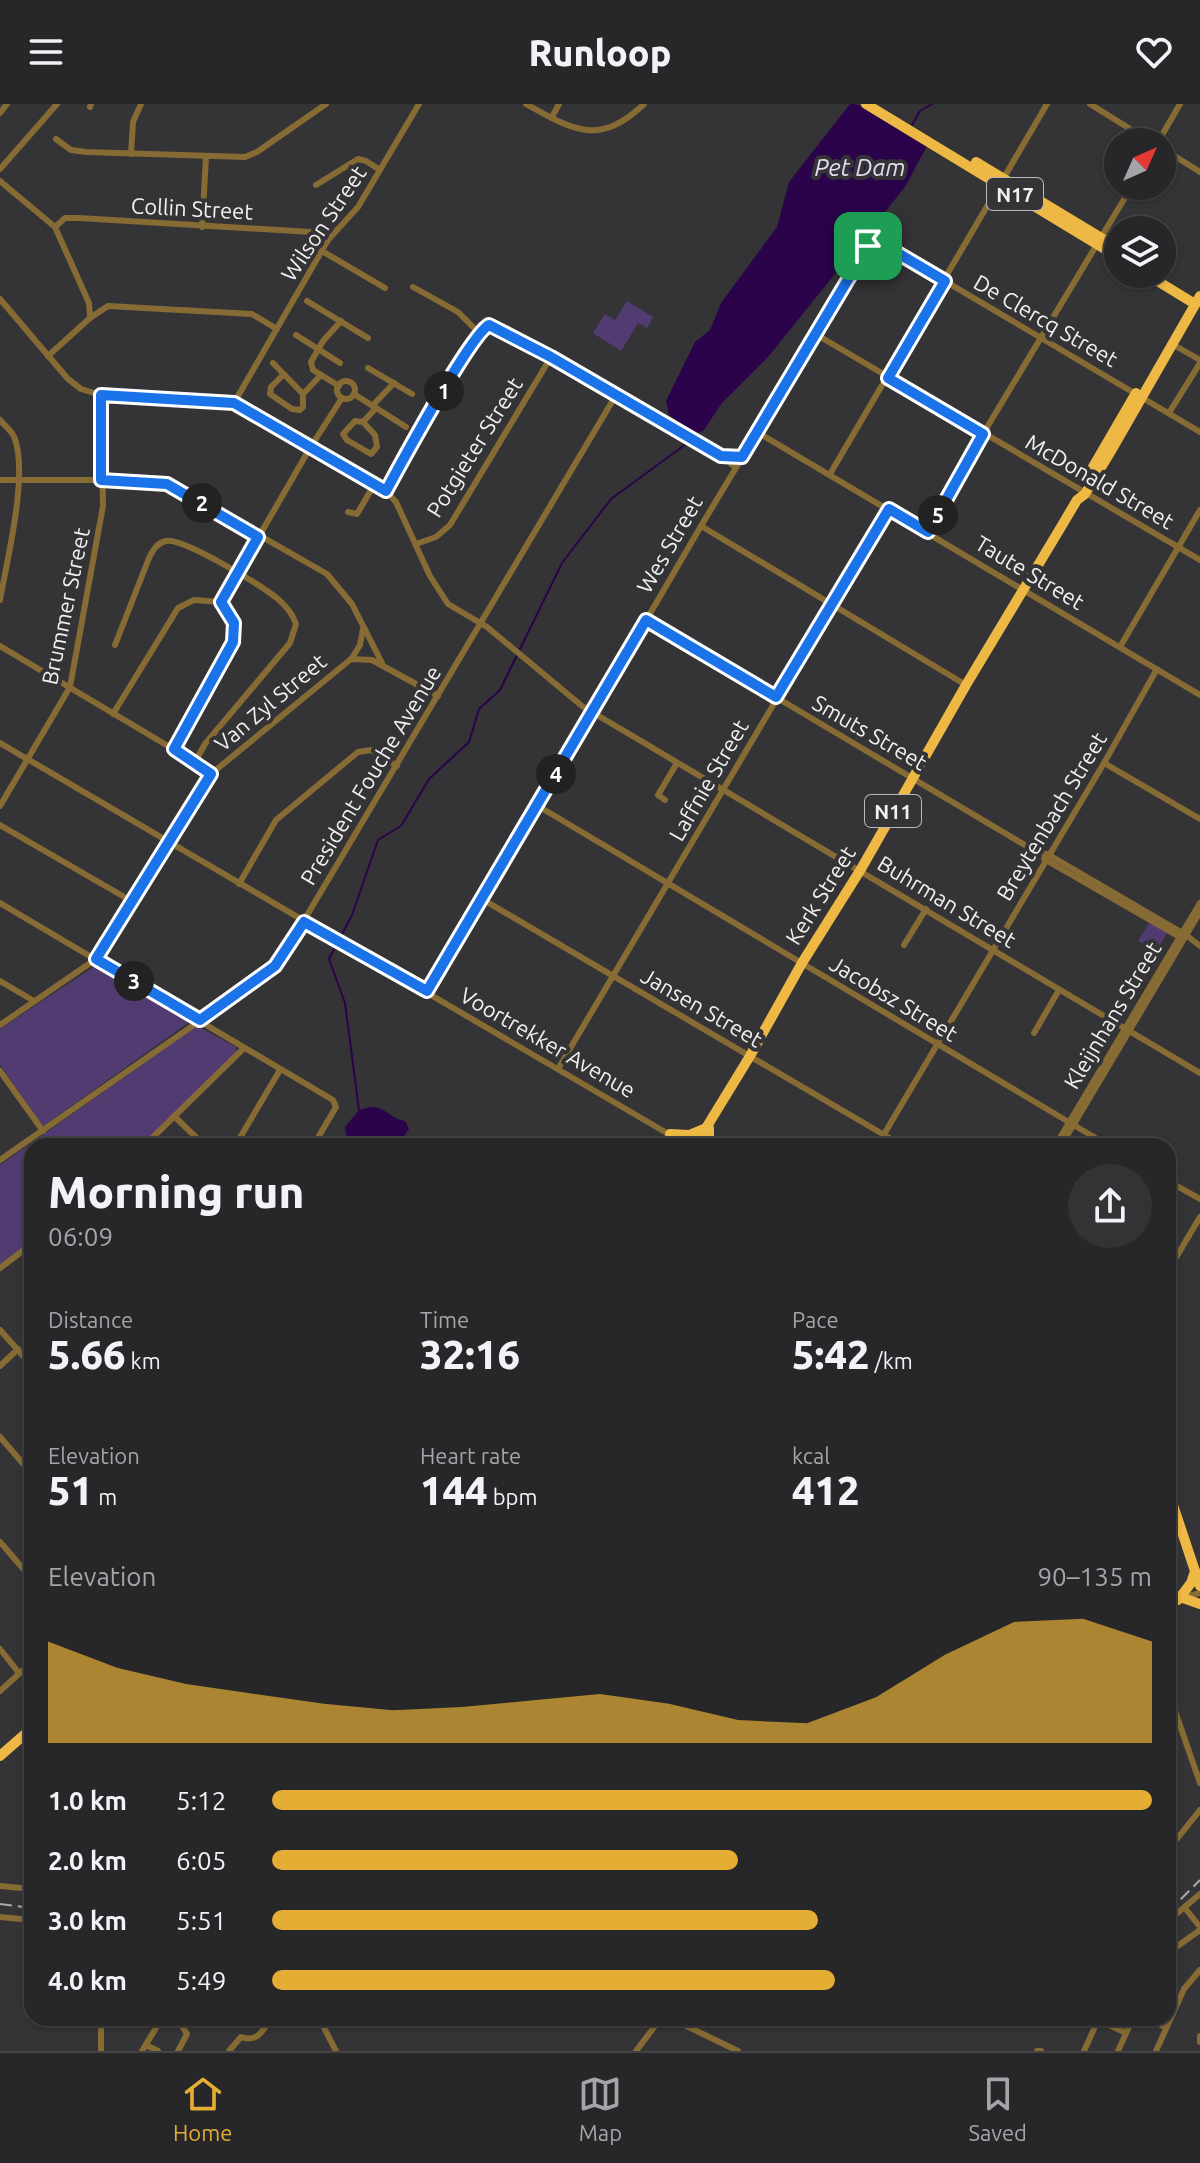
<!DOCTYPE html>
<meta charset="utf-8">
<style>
body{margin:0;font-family:Ubuntu,sans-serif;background:#333234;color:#f1f3f6;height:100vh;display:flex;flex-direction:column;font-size:30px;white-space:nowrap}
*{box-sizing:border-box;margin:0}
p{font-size:26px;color:#a4a5a8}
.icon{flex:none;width:44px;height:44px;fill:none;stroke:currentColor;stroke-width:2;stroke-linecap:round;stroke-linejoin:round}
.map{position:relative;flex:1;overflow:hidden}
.side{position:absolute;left:24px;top:1034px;width:1152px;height:888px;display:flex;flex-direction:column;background:#272628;border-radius:24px;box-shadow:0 2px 6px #0004,0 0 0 2px #434345}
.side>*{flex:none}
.needle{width:52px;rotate:45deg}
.controls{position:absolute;left:1104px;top:24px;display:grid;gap:16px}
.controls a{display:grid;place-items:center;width:72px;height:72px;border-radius:50%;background:#272628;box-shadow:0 2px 6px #0004,0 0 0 2px #434345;font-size:40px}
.pin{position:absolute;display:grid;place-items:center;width:68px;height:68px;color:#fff;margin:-34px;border-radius:16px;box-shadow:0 4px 12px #0006}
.km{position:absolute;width:40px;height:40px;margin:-20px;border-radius:50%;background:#222;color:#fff;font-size:22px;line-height:40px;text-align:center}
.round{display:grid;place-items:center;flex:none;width:84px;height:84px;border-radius:42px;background:#333234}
.head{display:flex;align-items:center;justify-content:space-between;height:136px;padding:0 24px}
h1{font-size:44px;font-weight:800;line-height:60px}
.stats{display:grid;grid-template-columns:repeat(3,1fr);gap:12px;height:136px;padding:8px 24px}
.stats div{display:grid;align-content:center}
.stats b{font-size:40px;font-weight:800}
.stats small{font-size:22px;font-weight:400}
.stats p{font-size:22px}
.chart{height:224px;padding:16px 24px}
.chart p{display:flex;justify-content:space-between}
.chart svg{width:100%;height:144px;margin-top:8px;fill:#e4ae35;opacity:.7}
ul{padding:0 24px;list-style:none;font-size:26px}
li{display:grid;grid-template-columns:128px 96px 1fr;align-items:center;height:60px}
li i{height:20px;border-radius:10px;background:#e4ae35}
header{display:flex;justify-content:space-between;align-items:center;height:104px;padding:0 24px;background:#272628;font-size:36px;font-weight:800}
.dock{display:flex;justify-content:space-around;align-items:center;height:112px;border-top:2px solid #434345;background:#272628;font-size:22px;color:#a4a5a8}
.dock a{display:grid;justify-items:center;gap:4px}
.dock .on{color:#e4ae35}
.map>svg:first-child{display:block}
.green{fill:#513b71}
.water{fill:#2a034b}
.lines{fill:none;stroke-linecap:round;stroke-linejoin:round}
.stream{stroke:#2a034b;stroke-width:2}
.minor{stroke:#866b34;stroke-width:6}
.highway{stroke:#eeb844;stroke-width:10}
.rail{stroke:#aaa9ab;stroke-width:2;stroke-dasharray:12 6;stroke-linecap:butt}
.route-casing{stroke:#fff;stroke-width:16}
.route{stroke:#1a73e8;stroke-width:10}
.labels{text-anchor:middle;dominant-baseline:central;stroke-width:8;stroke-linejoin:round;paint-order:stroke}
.shield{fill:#343336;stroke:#b8b7ba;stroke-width:2}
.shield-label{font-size:20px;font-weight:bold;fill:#f1f0f2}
.street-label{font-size:22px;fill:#f1f0f2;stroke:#343336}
.water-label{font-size:24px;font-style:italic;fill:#e3dcf1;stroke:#343336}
</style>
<header><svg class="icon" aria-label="menu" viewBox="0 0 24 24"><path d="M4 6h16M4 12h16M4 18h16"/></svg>Runloop<svg class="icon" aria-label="heart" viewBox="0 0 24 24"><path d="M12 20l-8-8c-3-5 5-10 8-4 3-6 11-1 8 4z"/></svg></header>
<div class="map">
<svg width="1200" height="1947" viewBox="0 0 1200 1947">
<rect width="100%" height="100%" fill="#343336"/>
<g class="green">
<polygon points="627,197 653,213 647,224 638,219 621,247 593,229 605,210 615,216"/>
<polygon points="1150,818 1167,829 1156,848 1138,837"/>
<polygon points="95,862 101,862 192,916 43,1022 0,961 0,925"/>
<polygon points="197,922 236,943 237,948 141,1042 32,1042 32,1138 0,1162 0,1061"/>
</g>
<g class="water">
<polygon points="850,0 856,0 928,40 905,83 768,253 722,299 703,327 695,330 669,311 666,297 695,238 710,226 721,199 777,123 789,78"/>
<path d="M 370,1003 C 387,1003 389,1014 405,1017 L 409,1025 L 397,1042 L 348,1042 L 345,1023 L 359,1006 Z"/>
</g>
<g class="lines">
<g class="stream">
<polyline points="912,21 920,7 932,0"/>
<polyline points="359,1006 345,899 329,855 352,811 378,736 401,722 429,675 469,638 479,605 500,586 562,459 611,395 686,340"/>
</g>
<g class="minor">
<path d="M 526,0 C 574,27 600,42 644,0"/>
<polyline points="1090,0 1151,38"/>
<polyline points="90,3 91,0"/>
<polyline points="0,9 7,0"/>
<polyline points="552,13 559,0"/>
<polyline points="56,35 71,46 86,48 245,53 257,48 326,0"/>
<polyline points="1158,38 1180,0"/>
<polyline points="1162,44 1200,68"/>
<polyline points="131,50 133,18 141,0"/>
<polyline points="0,65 57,0"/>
<polyline points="0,77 55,123 89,199 90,214"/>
<polyline points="316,81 358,55 366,57 380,66"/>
<polyline points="55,123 65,114 79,114 311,128 328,136"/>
<polyline points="202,123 206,53"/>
<polyline points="322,147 385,184"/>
<polyline points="413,183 458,208 479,229"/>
<polyline points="0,195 68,275 81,285 101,291 234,299 386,387 396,398 430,472 448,500 487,523 582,602 1200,969"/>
<polyline points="307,197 368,234"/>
<polyline points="296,231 340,259"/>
<polyline points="817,231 1200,456"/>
<polyline points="1172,240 1200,256"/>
<polyline points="48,252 90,214 108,202 252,210 277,225"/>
<polyline points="273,259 303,290 303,303 300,306 292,305 270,290 271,283 284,270"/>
<polyline points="368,264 412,290"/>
<circle cx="346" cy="286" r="9"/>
<polyline points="339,282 313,266 311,258 323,237 341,217"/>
<polyline points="303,290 321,271"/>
<polyline points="354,290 406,323"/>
<polyline points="234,299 328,136 358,103 419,0"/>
<polyline points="373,301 394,279"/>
<polyline points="1169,309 1200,259"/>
<path d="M 0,316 C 5,322 13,328 15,335 C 28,373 7,456 0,496"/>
<polyline points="363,318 375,331 377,343 371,350 347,336 343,330 355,317 363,318 376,304"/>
<polyline points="757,328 1200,591"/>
<polyline points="830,370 1047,0"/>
<polyline points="0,376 101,376 161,379 173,382 327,470 352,500 382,559"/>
<path d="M 386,387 C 400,361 472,229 489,221 L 551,253 L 721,352 L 735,363"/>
<polyline points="348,408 357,410 374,381"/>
<polyline points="701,422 966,581"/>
<polyline points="928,428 983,330 1132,82"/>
<polyline points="416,440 436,433 450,421 551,253"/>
<polyline points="221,498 310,344 342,294"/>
<polyline points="646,516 1035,747 1049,751 1186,831 1200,842"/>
<path d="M 115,541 L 149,454 C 153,446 157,439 166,437 C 184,434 262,482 278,495 C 286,502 293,510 296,520 L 290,539 L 205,640 L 195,658"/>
<polyline points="0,542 195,658 211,670"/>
<polyline points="1120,543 1200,406"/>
<polyline points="352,554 360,541 363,525"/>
<polyline points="113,610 178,504 194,496 221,498"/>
<polyline points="0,639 689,1042"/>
<polyline points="174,645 233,538 234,519 221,498"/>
<polyline points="1104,659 1200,715"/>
<polyline points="665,696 658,691 677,659"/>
<polyline points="0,702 70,583 103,402 101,291"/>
<polyline points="538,702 1109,1042"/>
<polyline points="0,721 133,798"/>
<polyline points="1044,755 1183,835"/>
<polyline points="239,780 276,716 358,648 371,646 397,662"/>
<polyline points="482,795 903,1042"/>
<polyline points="0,799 333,996 336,1003 313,1042"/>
<polyline points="904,841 926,805"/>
<polyline points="0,877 34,897"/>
<polyline points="427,887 538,702 701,422 871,139 877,137 884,141 1200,328"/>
<polyline points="0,921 96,855 211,670 351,555 372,556 438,592"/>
<polyline points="1034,929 1059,886"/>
<polyline points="558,965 889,405"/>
<polyline points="0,967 43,1027"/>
<polyline points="174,1012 205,1042"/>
<polyline points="144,1042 244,944"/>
<polyline points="235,1042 280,966"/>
<polyline points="877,1042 1104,659 1157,565"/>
<polyline points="1055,1042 1200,799"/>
<polyline points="1061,1042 1200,808"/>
<polyline points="0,1056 244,886 281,855 616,291"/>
<polyline points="1168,1077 1200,1095"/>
<polyline points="23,1146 32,1157"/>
<polyline points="0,1164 32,1140"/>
<polyline points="1168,1167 1200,1113"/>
<polyline points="0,1226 32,1262"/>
<polyline points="0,1262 18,1245"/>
<polyline points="0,1333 32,1370"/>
<polyline points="0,1438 32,1475"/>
<polyline points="1168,1498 1200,1489"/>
<polyline points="0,1545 19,1569"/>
<polyline points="0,1587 32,1558"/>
<polyline points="1168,1587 1200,1679"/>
<polyline points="1168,1746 1200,1706"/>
<polyline points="0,1782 32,1785"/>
<polyline points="1185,1804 1200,1823"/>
<polyline points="0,1813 32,1816"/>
<polyline points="1168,1817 1200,1790"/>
<polyline points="1168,1849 1200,1826"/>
<polyline points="101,1914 101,1947"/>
<polyline points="177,1914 187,1930 178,1947"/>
<polyline points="319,1914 336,1947"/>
<polyline points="670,1914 738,1947"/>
<polyline points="878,1914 930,1914"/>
<polyline points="1145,1914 1165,1923"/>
<polyline points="1098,1916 1126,1929"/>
<polyline points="1200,1932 1200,1938"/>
<polyline points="146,1941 158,1947"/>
<polyline points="142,1947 162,1914"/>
<path d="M 229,1947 L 241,1933 C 257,1939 263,1927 271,1914"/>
<polyline points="636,1947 661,1914"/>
<polyline points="1037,1947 1041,1947"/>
<polyline points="1084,1947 1099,1914"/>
<polyline points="1118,1947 1133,1914"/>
<polyline points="1156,1947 1184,1885 1200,1866"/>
</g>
<g class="highway">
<polyline points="866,0 1118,153"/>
<polyline points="976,58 1118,144"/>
<polyline points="1146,170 1195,200"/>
<polyline points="1086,375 1136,289"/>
<polyline points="670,1030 689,1031 706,1024"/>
<polyline points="695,1042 750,952 802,859 861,765 966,581 1061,423 1077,396 1085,390 1111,347 1200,192"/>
<polyline points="709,1042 709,1024"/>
<polyline points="1168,1379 1171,1395 1200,1482"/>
<polyline points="1183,1494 1200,1500"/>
<polyline points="1178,1496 1191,1479 1195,1467"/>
<polyline points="0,1652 32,1624"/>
</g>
<g class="rail">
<polyline points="0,1800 32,1804"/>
<polyline points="1168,1808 1200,1776"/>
</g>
</g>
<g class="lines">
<g class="route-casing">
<path id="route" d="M 874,137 L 884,141 L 945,177 L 888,274 L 983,330 L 928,428 L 889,405 L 776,593 L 646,516 L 427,887 L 304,818 L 275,862 L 200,916 L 96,855 L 211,670 L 174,645 L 233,538 L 234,519 L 221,498 L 258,433 L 167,380 L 101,376 L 101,291 L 234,299 L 386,387 C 400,361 471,230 489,221 L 551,253 L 721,352 L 742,353 L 868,142 Z"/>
</g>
<use href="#route" class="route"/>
</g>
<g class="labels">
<g class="shield">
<rect x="987" y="74" width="56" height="32" rx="6"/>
<rect x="865" y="691" width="56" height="32" rx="6"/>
</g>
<g class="shield-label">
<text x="1015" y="90">N17</text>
<text x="893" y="707">N11</text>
</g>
<g class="street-label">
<text transform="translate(192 104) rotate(3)">Collin Street</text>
<text transform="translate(323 119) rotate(-56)">Wilson Street</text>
<text transform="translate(1046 216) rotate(30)">De Clercq Street</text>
<text transform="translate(474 343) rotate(-58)">Potgieter Street</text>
<text transform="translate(1100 377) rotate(30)">McDonald Street</text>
<text transform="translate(669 440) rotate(-60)">Wes Street</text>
<text transform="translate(1030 468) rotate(31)">Taute Street</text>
<text transform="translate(65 502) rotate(-78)">Brummer Street</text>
<text transform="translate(270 598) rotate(-40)">Van Zyl Street</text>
<text transform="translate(870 628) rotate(30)">Smuts Street</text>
<text transform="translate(370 671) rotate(-59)">President Fouche Avenue</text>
<text transform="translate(708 676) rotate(-60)">Laffnie Street</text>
<text transform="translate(1051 712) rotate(-59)">Breytenbach Street</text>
<text transform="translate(820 791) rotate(-58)">Kerk Street</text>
<text transform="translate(947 797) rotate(31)">Buhrman Street</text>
<text transform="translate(894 894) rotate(31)">Jacobsz Street</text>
<text transform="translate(702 903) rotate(30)">Jansen Street</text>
<text transform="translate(1112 911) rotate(-59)">Kleijnhans Street</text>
<text transform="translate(548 938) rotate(30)">Voortrekker Avenue</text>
</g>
<g class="water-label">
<text x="860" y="63">Pet Dam</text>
</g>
</g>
</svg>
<div class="controls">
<a><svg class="needle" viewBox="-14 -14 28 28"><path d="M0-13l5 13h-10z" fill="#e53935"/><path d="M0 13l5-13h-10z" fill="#a4a5a8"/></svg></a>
<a><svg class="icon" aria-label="layers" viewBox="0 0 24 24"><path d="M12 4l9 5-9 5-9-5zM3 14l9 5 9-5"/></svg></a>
</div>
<div class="pin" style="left:868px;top:142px;background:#1e9e55"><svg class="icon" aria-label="arrive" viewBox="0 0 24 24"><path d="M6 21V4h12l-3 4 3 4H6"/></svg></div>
<b class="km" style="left:444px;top:287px">1</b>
<b class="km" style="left:202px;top:399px">2</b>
<b class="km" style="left:134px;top:877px">3</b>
<b class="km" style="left:556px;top:670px">4</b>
<b class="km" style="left:938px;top:411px">5</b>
<section class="side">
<div class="head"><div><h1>Morning run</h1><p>06:09</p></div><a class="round"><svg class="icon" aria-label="share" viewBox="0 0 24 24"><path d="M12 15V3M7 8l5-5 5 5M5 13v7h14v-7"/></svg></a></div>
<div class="stats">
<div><p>Distance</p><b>5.66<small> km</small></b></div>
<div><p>Time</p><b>32:16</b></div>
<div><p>Pace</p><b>5:42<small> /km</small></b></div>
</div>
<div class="stats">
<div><p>Elevation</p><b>51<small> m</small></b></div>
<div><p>Heart rate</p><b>144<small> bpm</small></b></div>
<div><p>kcal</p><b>412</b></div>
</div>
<div class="chart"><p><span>Elevation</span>90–135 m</p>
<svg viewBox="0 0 160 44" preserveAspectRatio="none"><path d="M0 44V13L10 21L20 26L30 29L40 32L50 34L60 33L70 31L80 29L90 32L100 37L110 38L120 30L130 17L140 7L150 6L160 13V44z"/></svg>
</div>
<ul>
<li><b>1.0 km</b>5:12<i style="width:100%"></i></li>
<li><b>2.0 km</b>6:05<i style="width:53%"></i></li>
<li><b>3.0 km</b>5:51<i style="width:62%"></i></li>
<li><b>4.0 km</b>5:49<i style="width:64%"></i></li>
</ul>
</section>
</div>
<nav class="dock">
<a class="on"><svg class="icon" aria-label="home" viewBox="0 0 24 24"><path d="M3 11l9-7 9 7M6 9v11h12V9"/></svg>Home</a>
<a><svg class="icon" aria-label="map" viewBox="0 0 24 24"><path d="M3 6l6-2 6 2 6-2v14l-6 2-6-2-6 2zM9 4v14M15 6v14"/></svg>Map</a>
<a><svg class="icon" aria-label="saved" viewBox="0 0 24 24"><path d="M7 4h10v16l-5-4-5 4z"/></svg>Saved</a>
</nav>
